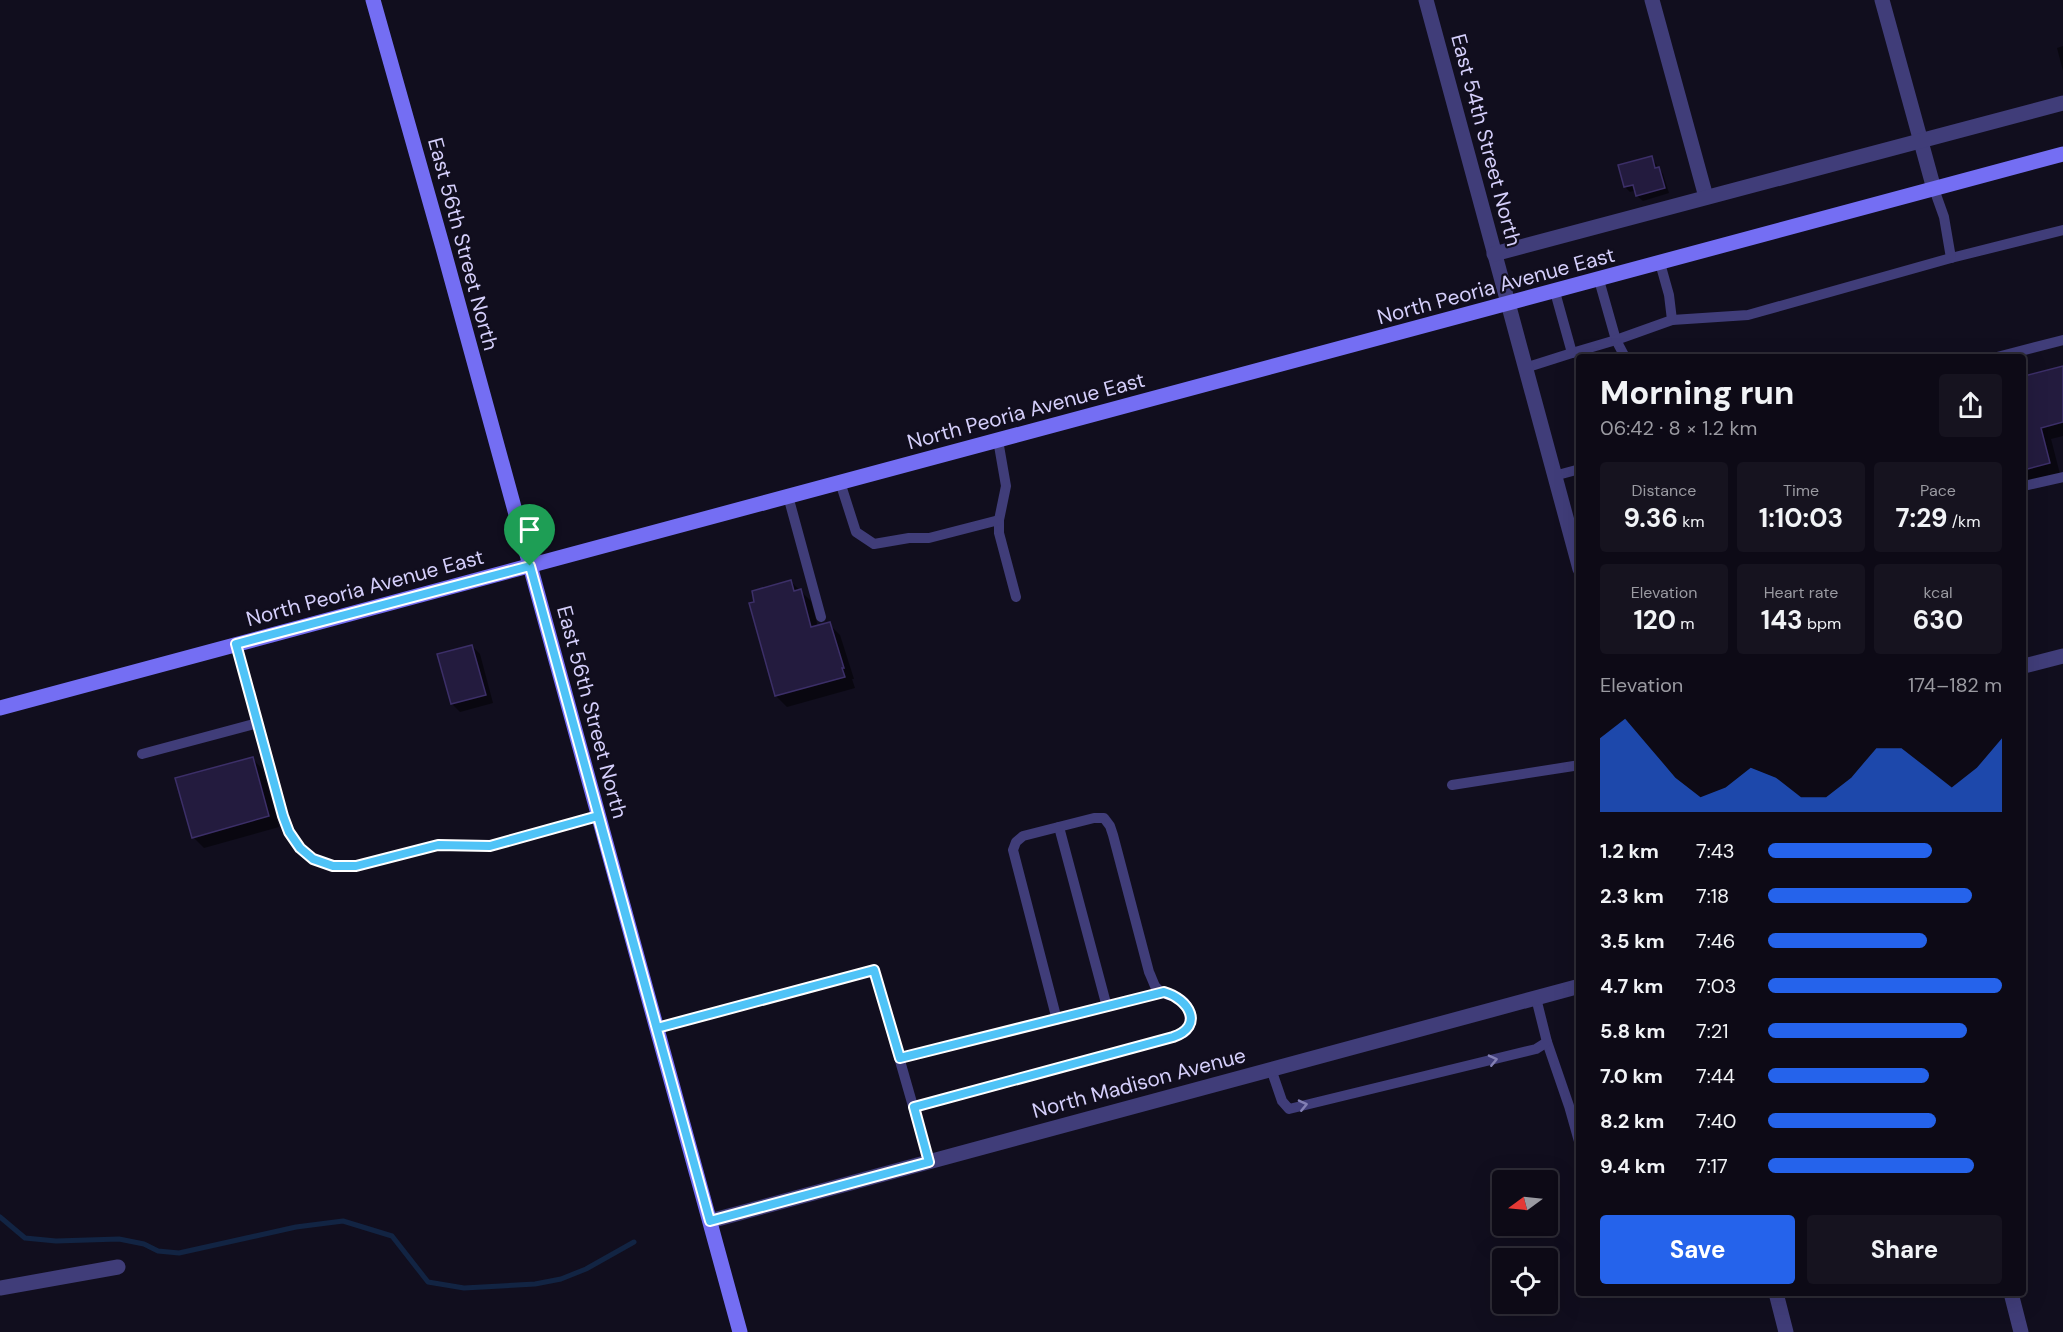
<!DOCTYPE html>
<meta charset="utf-8">
<style>
body{margin:0;font-family:"DM Sans",sans-serif;background:#16131f;color:#f1f3f6;height:100vh;display:flex;flex-direction:column;font-size:22px;white-space:nowrap}
*{box-sizing:border-box;margin:0}
p{font-size:20px;color:#9a9aa1}
.icon{flex:none;width:33px;height:33px;fill:none;stroke:currentColor;stroke-width:2;stroke-linecap:round;stroke-linejoin:round}
.map{position:relative;flex:1;overflow:hidden}
.side{position:absolute;left:1576px;top:354px;width:450px;height:942px;display:flex;flex-direction:column;background:#0d0a16;border-radius:6px;box-shadow:0 6px 24px #0002,0 0 0 2px #2d2b35}
.side>*{flex:none}
.needle{width:39px;rotate:255deg}
.fabs{position:absolute;left:1492px;top:1170px;display:grid;gap:12px}
.fabs a{display:grid;place-items:center;width:66px;height:66px;border-radius:6px;background:#0d0a16;box-shadow:0 6px 24px #0002,0 0 0 2px #2d2b35;font-size:30px}
.pin{position:absolute;display:grid;place-items:center;width:51px;height:51px;color:#fff;margin:-62px -26px;border-radius:50% 50% 50% 0;rotate:-45deg;box-shadow:0 0 6px #0007}
.pin .icon{rotate:45deg}
.round{display:grid;place-items:center;flex:none;width:63px;height:63px;border-radius:6px;background:#16131f}
.summary{display:flex;align-items:center;justify-content:space-between;height:102px;padding:0 24px}
h1{font-size:33px;font-weight:700;line-height:45px}
.metrics{display:grid;grid-template-columns:repeat(3,1fr);gap:9px;height:102px;padding:6px 24px}
.metrics div{display:grid;align-content:center;border-radius:6px;background:#16131f;text-align:center}
.metrics b{font-size:26px;font-weight:700}
.metrics small{font-size:16px;font-weight:400}
.metrics p{font-size:16px}
.chart{height:168px;padding:12px 24px}
.chart p{display:flex;justify-content:space-between}
.chart svg{width:100%;height:108px;margin-top:6px;fill:#2563eb;opacity:.7}
.primary-button{display:flex;gap:12px;margin-top:auto;padding:12px 24px}
.primary-button a{flex:1;height:69px;border-radius:6px;background:#2563eb;color:#fff;font-size:24px;font-weight:700;line-height:69px;text-align:center}
.primary-button a+a{background:#16131f;color:#f1f3f6}
ul{padding:0 24px;list-style:none;font-size:20px}
li{display:grid;grid-template-columns:96px 72px 1fr;align-items:center;height:45px}
li i{height:15px;border-radius:8px;background:#2563eb}
.map>svg:first-child{display:block}
.shadow{fill:#0007}
.lines{fill:none;stroke-linecap:round;stroke-linejoin:round}
.stream{stroke:#122443;stroke-width:5}
.building{fill:#231b3e;stroke:#3c2f68;stroke-width:1.5}
.lane{stroke:#403d79;stroke-width:10}
.street{stroke:#403d79;stroke-width:15}
.secondary{stroke:#746ef3;stroke-width:15}
.oneway{stroke:#837fb4}
.route-casing{stroke:#fff;stroke-width:12}
.route{stroke:#4fc3f7;stroke-width:8}
.labels{text-anchor:middle;dominant-baseline:central;stroke-width:4.5;stroke-linejoin:round;paint-order:stroke}
.street-label{font-size:21px;fill:#d5cffb;stroke:#110e1e}
</style>
<div class="map">
<svg width="2063" height="1332" viewBox="0 0 2063 1332">
<rect width="100%" height="100%" fill="#110e1e"/>
<g class="shadow">
<polygon points="2063,46 2063,71 2057,48"/>
<polygon points="1651,157 1663,174 1669,193 1643,201 1637,196 1636,190 1630,192 1625,187"/>
<polygon points="2063,367 2063,436 2051,439 2060,474 2024,484 2024,378"/>
<polygon points="791,582 811,601 818,627 829,624 840,635 854,679 852,679 855,688 787,707 776,696"/>
<polygon points="472,646 480,654 493,703 460,712 452,704"/>
<polygon points="252,758 263,770 279,827 204,848 193,837"/>
</g>
<g class="lines">
<polyline class="stream" points="0,1217 25,1238 56,1241 119,1239 144,1244 158,1251 179,1253 296,1227 343,1221 392,1236 428,1282 464,1288 535,1284 561,1279 586,1269 634,1242"/>
</g>
<g class="building">
<polygon points="1652,156 1655,168 1659,167 1665,188 1636,196 1633,185 1624,187 1618,165"/>
<polygon points="2063,366 2063,422 2041,428 2050,463 2024,470 2024,376"/>
<polygon points="791,580 794,591 801,589 811,627 830,622 844,668 842,668 845,677 775,696 749,603 754,602 752,591"/>
<polygon points="472,645 486,695 451,704 437,654"/>
<polygon points="253,757 269,816 192,838 175,778"/>
</g>
<g class="lines">
<g class="lane">
<polyline points="1951,258 2063,230"/>
<polyline points="1672,320 1748,315 1951,258 1944,217 1934,189"/>
<polyline points="1572,353 1616,340 1599,280"/>
<polyline points="1625,357 1616,340 1672,320 1669,295 1660,263"/>
<polyline points="1997,357 2063,340"/>
<polyline points="1525,368 1572,353 1555,292"/>
<polyline points="998,440 1006,486 999,520 999,533 1016,597"/>
<polyline points="1554,476 1580,469"/>
<polyline points="840,482 856,532 874,544 909,538 929,538 999,520"/>
<polyline points="2024,486 2063,477"/>
<polyline points="788,496 821,617"/>
<polyline points="236,644 283,816 289,832 300,848 313,859 333,866 356,866 438,845 490,846 599,816"/>
<polyline points="142,754 258,723"/>
<polyline points="1452,785 1580,765"/>
<polyline points="1059,827 1107,1007"/>
<polyline points="657,1028 874,970 929,1162"/>
<polyline points="1547,1042 1569,1106 1580,1145"/>
<polyline points="900,1058 1164,992"/>
<polyline points="1271,1069 1282,1101 1289,1109 1536,1049 1547,1042 1536,998"/>
<path d="M 914,1107 L 1173,1037 L 1184,1033 L 1190,1026 C 1190,986 1169,1004 1155,986 C 1153,982 1151,976 1149,972 L 1113,835 L 1110,826 L 1104,818 L 1094,818 L 1023,836 L 1016,842 L 1013,850 L 1057,1020"/>
</g>
<g class="street">
<polyline points="1426,0 1580,569"/>
<polyline points="1652,0 1706,197"/>
<polyline points="1882,0 1934,189"/>
<polyline points="1494,254 2063,103"/>
<polyline points="2024,666 2063,656"/>
<polyline points="710,1221 1580,986"/>
<polyline points="0,1288 118,1267"/>
<polyline points="1776,1293 1786,1332"/>
<polyline points="2011,1293 2021,1332"/>
</g>
<g class="secondary">
<polyline points="373,0 443,248 740,1332"/>
<polyline points="0,708 2063,154"/>
</g>
</g>
<defs><path id="oneway-chevron" d="M-2-3.5L2.5 0L-2 3.5" fill="none" stroke-width="1.6" stroke-linecap="round" stroke-linejoin="round" transform="scale(1.5)"/></defs>
<g class="oneway">
<use href="#oneway-chevron" transform="translate(1493 1060) rotate(-13)"/>
<use href="#oneway-chevron" transform="translate(1303 1105) rotate(-13)"/>
</g>
<g class="lines">
<g class="route-casing">
<path id="route" d="M 530,566 L 657,1028 L 874,970 L 900,1058 L 1164,992 C 1189,999 1205,1026 1173,1037 L 914,1107 L 929,1162 L 710,1221 L 598,816 L 490,846 L 438,845 L 356,866 L 333,866 L 313,859 L 300,848 L 289,832 L 283,816 L 236,644 L 530,566"/>
</g>
<use href="#route" class="route"/>
</g>
<g class="labels">
<g class="street-label">
<text transform="translate(1486 140) rotate(75)">East 54th Street North</text>
<text transform="translate(463 244) rotate(75)">East 56th Street North</text>
<text transform="translate(1496 286) rotate(-15)">North Peoria Avenue East</text>
<text transform="translate(1026 411) rotate(-15)">North Peoria Avenue East</text>
<text transform="translate(365 588) rotate(-15)">North Peoria Avenue East</text>
<text transform="translate(592 712) rotate(75)">East 56th Street North</text>
<text transform="translate(1139 1083) rotate(-15)">North Madison Avenue</text>
</g>
</g>
</svg>
<div class="fabs">
<a><svg class="needle" viewBox="-14 -14 28 28"><path d="M0-13l5 13h-10z" fill="#e53935"/><path d="M0 13l5-13h-10z" fill="#9a9aa1"/></svg></a>
<a><svg class="icon" aria-label="locate" viewBox="0 0 24 24"><circle cx="12" cy="12" r="6"/><path d="M12 2v4M12 18v4M2 12h4M18 12h4"/></svg></a>
</div>
<div class="pin" style="left:530px;top:566px;background:#1e9e55"><svg class="icon" aria-label="arrive" viewBox="0 0 24 24"><path d="M6 21V4h12l-3 4 3 4H6"/></svg></div>
<section class="side">
<div class="summary"><div><h1>Morning run</h1><p>06:42 · 8 × 1.2 km</p></div><a class="round"><svg class="icon" aria-label="share" viewBox="0 0 24 24"><path d="M12 15V3M7 8l5-5 5 5M5 13v7h14v-7"/></svg></a></div>
<div class="metrics">
<div><p>Distance</p><b>9.36<small> km</small></b></div>
<div><p>Time</p><b>1:10:03</b></div>
<div><p>Pace</p><b>7:29<small> /km</small></b></div>
</div>
<div class="metrics">
<div><p>Elevation</p><b>120<small> m</small></b></div>
<div><p>Heart rate</p><b>143<small> bpm</small></b></div>
<div><p>kcal</p><b>630</b></div>
</div>
<div class="chart"><p><span>Elevation</span>174–182 m</p>
<svg viewBox="0 0 160 44" preserveAspectRatio="none"><path d="M0 44V14L10 6L20 18L30 30L40 38L50 34L60 26L70 30L80 38L90 38L100 30L110 18L120 18L130 26L140 34L150 26L160 14V44z"/></svg>
</div>
<ul>
<li><b>1.2 km</b>7:43<i style="width:70%"></i></li>
<li><b>2.3 km</b>7:18<i style="width:87%"></i></li>
<li><b>3.5 km</b>7:46<i style="width:68%"></i></li>
<li><b>4.7 km</b>7:03<i style="width:100%"></i></li>
<li><b>5.8 km</b>7:21<i style="width:85%"></i></li>
<li><b>7.0 km</b>7:44<i style="width:69%"></i></li>
<li><b>8.2 km</b>7:40<i style="width:72%"></i></li>
<li><b>9.4 km</b>7:17<i style="width:88%"></i></li>
</ul>
<div class="primary-button"><a>Save</a><a>Share</a></div>
</section>
</div>
